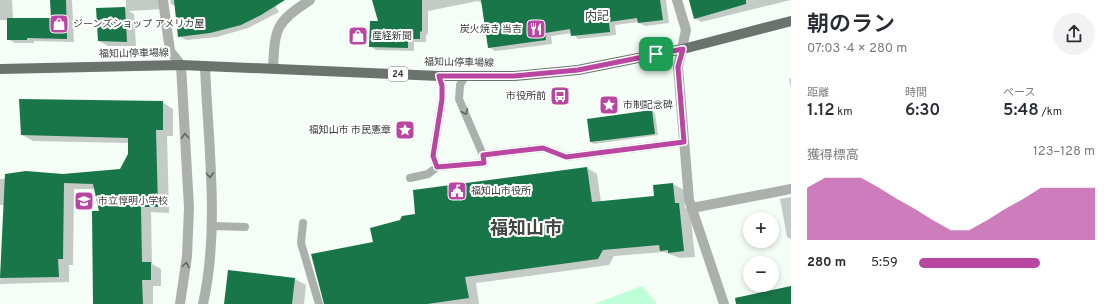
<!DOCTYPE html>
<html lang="ja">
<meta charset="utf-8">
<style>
body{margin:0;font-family:Overpass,"Noto Sans JP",sans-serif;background:#f2f2f3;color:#2b2b33;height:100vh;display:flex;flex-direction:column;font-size:15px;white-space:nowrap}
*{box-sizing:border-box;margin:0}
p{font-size:13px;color:#7c7c81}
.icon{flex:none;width:22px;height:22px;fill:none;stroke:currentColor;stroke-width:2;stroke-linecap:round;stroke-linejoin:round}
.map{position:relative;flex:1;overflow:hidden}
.panel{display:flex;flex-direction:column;background:#fff;width:320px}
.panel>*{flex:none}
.controls{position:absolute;left:743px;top:212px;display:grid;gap:8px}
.controls a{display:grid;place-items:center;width:36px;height:36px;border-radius:50%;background:#fff;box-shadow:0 2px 6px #0003;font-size:20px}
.pin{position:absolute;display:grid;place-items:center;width:34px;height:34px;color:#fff;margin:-17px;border-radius:8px;box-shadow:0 2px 6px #0006}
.round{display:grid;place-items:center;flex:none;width:42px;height:42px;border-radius:21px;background:#f2f2f3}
.summary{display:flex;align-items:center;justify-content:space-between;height:68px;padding:0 16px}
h1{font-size:22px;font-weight:600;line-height:30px}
.stats{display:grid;grid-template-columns:repeat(3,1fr);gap:6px;height:68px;padding:4px 16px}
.stats div{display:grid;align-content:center}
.stats b{font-size:17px;font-weight:600}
.stats small{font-size:11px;font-weight:400}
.stats p{font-size:11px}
.chart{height:112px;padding:8px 16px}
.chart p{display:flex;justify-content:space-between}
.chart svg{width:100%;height:72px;margin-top:4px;fill:#b946a1;opacity:.7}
ul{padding:0 16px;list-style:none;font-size:13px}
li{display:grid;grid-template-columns:64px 48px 1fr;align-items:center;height:30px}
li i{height:10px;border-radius:5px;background:#b946a1}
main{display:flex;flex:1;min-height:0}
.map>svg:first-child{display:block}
.green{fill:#bfffd7}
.shadow{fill:#0003}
.building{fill:#197649}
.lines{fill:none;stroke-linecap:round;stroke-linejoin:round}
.service{stroke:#acb0ad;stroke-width:8}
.minor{stroke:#acb0ad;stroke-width:10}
.tertiary{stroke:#acb0ad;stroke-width:10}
.primary{stroke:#6c726e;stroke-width:10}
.oneway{stroke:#616562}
.route-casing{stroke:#fff;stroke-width:8}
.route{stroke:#b946a1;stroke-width:5}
.labels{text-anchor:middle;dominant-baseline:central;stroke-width:4;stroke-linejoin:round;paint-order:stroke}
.shield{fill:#fff;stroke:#747675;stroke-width:1}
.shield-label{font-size:9px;font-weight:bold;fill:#393c3a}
.poi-label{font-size:10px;fill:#393c3a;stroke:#fff;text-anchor:start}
.street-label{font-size:10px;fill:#393c3a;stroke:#fff}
.quarter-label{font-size:12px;fill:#404642;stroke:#fff}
.town-label{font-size:18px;font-weight:bold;fill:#404642;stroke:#fff}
</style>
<main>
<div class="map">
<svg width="791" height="304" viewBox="0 0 791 304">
<rect width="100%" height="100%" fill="#f5fdf7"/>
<polygon class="green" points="642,286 657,304 594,304"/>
<g class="shadow">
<polygon points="0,0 12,0 13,19 52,19 51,0 72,0 74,42 34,41 34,43 15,43 8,39 8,20 0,20"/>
<polygon points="126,0 165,0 164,9 129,11 134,14 136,46 108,46 99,41 97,9 126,8"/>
<polygon points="170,0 272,0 279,12 248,28 217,37 186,40 179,36 175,6 171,4"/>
<polygon points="373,0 666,0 669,23 645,26 638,22 615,25 616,35 578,39 572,33 551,36 552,44 495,51 489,47 483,4 478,1 428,11 428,34 426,35 426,42 414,42 414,51 376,50 370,46 379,22"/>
<polygon points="689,0 791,0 701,22 695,18"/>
<polygon points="791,78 791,88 789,79"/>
<polygon points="162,102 173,109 173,136 167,136 169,213 151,212 152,264 161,269 161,286 153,286 153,304 94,304 100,212 96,189 74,189 73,265 69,265 69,282 0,284 5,205 0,205 0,179 120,170 129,154 129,143 33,141 22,135"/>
<polygon points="652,111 655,113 658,135 594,144 591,142"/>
<polygon points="587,168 597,174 601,202 656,197 673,184 684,190 685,208 690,210 695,257 680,258 664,252 614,256 609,265 476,283 479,304 325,304 374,242 416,215"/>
<polygon points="791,197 791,239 787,237 780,199"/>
<polygon points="229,271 295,279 306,285 304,304 225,304"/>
</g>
<g class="building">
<polygon points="50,0 66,0 67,39 27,38 27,40 7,40 7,18 51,18"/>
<polygon points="174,0 285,0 261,15 241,25 210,33 178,37"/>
<polygon points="372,0 422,0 422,31 420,32 420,39 408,39 408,48 369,47 370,21 378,21"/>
<polygon points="481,0 660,0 663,20 638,23 637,18 609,22 610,32 571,36 570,29 545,33 546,40 488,48"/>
<polygon points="689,0 746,0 746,4 694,19"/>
<polygon points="125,7 127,42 98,41 96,8"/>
<polygon points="19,99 163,101 163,130 156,130 158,207 141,207 142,262 151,262 151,280 142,280 143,304 93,304 92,211 99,211 93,184 64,183 63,259 58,259 59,277 0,278 5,174 26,171 63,174 120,169 128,154 128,138 21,135"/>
<polygon points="652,110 655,134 590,142 587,119"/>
<polygon points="587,167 592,202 654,196 653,185 673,183 675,203 679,203 684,251 668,253 668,250 660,251 659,245 603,250 598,259 465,277 469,298 427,304 324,304 311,254 373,242 370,228 400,220 402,216 415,214 413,190"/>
<polygon points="228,270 295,278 292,304 224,304"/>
<polygon points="791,286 791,304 736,304 735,298"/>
</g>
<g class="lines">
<g class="service">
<polyline points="483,155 543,148 566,157 684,142"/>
<polyline points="437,167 433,156 442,99 442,86 439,76"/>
<polyline points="410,178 428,174 437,167 484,163 483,155 459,99 460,85 465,76"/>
<polyline points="303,223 301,243 319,304"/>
<polyline points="212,226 245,227"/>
</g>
<g class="minor">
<polyline points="163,0 170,51 181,65"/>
<polyline points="677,0 686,30 678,67 689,200 724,304"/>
<path d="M 273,68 C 275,28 275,23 310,0"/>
<polyline points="692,208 791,189"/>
</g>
<g class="tertiary">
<polyline points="180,304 187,256 189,208 181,65"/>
<path d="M 203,304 C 220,228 208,143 205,66"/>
</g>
<polyline class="primary" points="0,69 181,65 439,76 515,76 578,70 683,49 791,21"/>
</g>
<defs><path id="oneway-chevron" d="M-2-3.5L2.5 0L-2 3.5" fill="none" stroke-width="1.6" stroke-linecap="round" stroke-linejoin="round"/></defs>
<g class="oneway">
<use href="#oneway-chevron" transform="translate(465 112) rotate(67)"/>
<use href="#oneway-chevron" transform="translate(185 136) rotate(-93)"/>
<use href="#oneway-chevron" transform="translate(210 175) rotate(87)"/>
<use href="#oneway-chevron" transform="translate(186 265) rotate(-81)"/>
</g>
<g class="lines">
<g class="route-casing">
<polygon id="route" points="683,49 678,67 684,142 566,157 543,148 483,155 484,163 437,167 433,156 442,99 442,86 439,76 514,76 578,70"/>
</g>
<use href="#route" class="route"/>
</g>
<defs>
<g id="shop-square" transform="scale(1)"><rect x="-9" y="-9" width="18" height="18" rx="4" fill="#b946a1" stroke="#fff"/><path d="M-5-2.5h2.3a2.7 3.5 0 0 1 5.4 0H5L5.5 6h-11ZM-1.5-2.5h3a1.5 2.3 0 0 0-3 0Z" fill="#fff"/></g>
<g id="restaurant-square" transform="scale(1)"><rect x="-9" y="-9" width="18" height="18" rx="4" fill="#b946a1" stroke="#fff"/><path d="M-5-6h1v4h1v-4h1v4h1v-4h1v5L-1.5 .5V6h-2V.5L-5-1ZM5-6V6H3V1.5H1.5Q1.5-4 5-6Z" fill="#fff"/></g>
<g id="bus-square" transform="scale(1)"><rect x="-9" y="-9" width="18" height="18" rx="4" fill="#b946a1" stroke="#fff"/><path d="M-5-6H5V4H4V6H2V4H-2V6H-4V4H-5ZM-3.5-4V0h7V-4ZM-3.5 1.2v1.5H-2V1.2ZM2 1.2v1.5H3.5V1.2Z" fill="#fff"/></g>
<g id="sight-square" transform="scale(1)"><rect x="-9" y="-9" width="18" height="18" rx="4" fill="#b946a1" stroke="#fff"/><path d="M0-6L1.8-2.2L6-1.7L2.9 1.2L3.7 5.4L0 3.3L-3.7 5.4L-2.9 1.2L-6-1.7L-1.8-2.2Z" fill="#fff"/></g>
<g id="civic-square" transform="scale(1)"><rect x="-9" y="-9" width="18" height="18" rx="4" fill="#b946a1" stroke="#fff"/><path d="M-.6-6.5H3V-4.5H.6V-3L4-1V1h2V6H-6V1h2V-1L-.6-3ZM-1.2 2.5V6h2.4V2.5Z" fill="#fff"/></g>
<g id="school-square" transform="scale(1)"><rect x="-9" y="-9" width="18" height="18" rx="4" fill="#b946a1" stroke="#fff"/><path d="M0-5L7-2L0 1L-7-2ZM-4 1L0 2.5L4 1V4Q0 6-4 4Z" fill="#fff"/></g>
</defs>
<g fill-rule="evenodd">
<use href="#shop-square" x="59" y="24"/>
<use href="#restaurant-square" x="536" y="29"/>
<use href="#shop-square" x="358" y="36"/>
<use href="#bus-square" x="560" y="96"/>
<use href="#sight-square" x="609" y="105"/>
<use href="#sight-square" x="405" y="130"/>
<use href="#civic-square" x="457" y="191"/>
<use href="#school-square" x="84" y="201"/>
</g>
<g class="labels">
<rect class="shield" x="388" y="67" width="20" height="14" rx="3"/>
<g class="shield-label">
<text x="398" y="74">24</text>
</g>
<g class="poi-label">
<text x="73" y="24">ジーンズショップ アメリカ屋</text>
<text x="522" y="29" text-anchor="end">炭火焼き 当吉</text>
<text x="372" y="36">産経新聞</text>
<text x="546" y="96" text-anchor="end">市役所前</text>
<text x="623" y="105">市制記念碑</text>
<text x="391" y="130" text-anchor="end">福知山市 市民憲章</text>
<text x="471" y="191">福知山市役所</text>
<text x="98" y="201">市立惇明小学校</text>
</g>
<g class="street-label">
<text transform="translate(134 54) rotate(-1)">福知山停車場線</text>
<text transform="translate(459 63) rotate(1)">福知山停車場線</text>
</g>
<g class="quarter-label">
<text x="597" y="17">内記</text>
</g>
<g class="town-label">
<text x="526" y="229">福知山市</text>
</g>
</g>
</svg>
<div class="controls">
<a>+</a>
<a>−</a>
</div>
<div class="pin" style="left:656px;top:54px;background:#1e9e55"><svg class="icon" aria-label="arrive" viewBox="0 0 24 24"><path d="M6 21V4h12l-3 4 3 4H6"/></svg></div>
</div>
<section class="panel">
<div class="summary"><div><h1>朝のラン</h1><p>07:03 · 4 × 280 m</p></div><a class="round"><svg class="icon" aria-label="share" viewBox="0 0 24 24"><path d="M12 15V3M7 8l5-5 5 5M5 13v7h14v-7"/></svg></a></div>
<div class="stats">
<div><p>距離</p><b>1.12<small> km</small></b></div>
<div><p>時間</p><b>6:30</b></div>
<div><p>ペース</p><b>5:48<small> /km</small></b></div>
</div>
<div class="chart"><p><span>獲得標高</span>123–128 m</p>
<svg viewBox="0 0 160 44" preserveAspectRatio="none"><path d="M0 44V12L10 6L20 6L30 6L40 12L50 19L60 25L70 32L80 38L90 38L100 32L110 25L120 19L130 12L140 12L150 12L160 12V44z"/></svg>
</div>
<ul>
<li><b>280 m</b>5:59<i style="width:69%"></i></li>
</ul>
</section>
</main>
